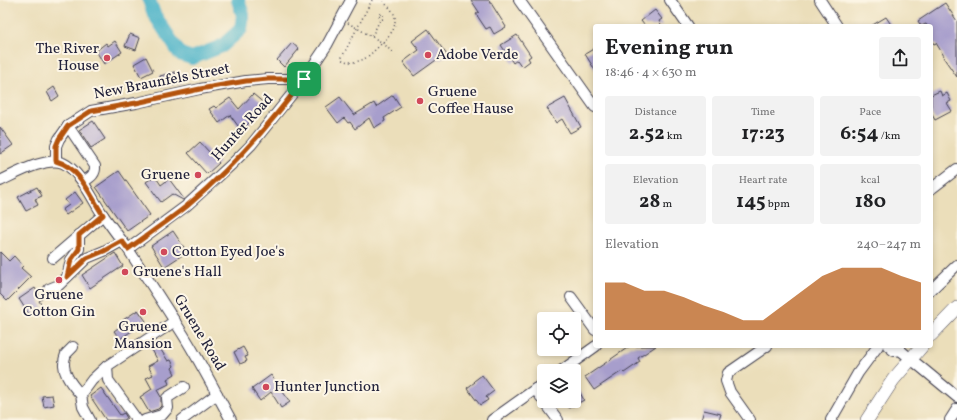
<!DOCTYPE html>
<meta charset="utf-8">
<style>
body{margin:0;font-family:Vollkorn,serif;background:#f2f2f2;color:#202124;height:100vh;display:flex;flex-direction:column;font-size:15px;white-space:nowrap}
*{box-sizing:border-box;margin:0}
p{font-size:13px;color:#757577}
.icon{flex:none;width:22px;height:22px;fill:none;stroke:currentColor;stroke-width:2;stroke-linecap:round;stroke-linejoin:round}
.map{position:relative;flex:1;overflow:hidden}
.sheet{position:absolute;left:593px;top:24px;width:340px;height:324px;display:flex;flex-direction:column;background:#fff;border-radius:4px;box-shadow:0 2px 6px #0003}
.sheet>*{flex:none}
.buttons{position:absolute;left:537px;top:312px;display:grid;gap:8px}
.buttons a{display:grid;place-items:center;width:44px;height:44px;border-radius:4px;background:#fff;box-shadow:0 2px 6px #0003;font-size:20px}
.pin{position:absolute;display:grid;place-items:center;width:34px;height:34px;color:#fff;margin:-17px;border-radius:8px;box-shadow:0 2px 6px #0006}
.round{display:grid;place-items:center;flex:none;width:42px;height:42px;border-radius:4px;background:#f2f2f2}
.head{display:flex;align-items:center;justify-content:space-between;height:68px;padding:0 12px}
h1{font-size:22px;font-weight:700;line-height:30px}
.figures{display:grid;grid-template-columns:repeat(3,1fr);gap:6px;height:68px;padding:4px 12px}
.figures div{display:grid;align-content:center;border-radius:4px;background:#f2f2f2;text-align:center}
.figures b{font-size:20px;font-weight:700}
.figures small{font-size:11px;font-weight:400}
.figures p{font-size:11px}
.chart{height:112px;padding:8px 12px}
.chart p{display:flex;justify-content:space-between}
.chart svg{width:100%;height:72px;margin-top:4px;fill:#b45309;opacity:.7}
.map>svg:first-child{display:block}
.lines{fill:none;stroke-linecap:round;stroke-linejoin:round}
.river{stroke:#49b2c8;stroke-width:14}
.building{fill:#a79ecc}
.minor-casing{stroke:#403e4e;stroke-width:12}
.major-casing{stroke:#403e4e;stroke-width:14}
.path{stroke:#403e4e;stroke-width:1.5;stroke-dasharray:1 3;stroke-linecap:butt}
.minor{stroke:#fff;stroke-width:10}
.major{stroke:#fff;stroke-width:13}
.route-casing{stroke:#fff;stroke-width:8}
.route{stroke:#b45309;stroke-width:5}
.poi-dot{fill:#d1495b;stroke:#fcf5e5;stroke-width:1.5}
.labels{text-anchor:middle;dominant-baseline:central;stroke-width:4;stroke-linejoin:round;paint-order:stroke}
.poi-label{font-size:15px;fill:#22223b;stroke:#fcf5e5;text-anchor:start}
.street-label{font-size:15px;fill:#22223b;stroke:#fcf5e5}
</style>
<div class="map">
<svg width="957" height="420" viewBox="0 0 957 420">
<rect width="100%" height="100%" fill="#fcf5e5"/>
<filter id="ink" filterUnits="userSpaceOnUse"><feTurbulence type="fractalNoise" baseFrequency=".025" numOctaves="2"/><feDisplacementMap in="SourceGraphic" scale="8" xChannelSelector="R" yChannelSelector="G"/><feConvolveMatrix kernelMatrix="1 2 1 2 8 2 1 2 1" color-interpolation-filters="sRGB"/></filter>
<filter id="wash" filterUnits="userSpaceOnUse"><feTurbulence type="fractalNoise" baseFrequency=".012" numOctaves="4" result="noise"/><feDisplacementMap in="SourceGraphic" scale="16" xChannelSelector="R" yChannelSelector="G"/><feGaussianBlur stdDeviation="0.9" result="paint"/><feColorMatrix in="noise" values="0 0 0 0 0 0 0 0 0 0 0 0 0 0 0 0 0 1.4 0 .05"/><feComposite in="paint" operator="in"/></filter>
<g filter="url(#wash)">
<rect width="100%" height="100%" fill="#ebdeba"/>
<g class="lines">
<polyline class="river" points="149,0 154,14 180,54 192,58 222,46 241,29 243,15 238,0"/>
</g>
<g id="blocks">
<g class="building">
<polygon points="471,0 489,0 506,27 494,34 490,27 486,29 476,14 479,12"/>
<polygon points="945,3 957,21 957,77 943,57 944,56 936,43 934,44 931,40 931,26 927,26 926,24 921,26 918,21"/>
<polygon points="655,10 662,19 659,21 662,26 645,26 641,21"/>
<polygon points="886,17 892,26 871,26"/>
<polygon points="428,29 447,55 440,60 439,58 414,76 403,62 419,50 412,41"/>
<polygon points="130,34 140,38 136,50 125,46"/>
<polygon points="517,35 531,56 528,58 530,61 522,67 517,60 513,63 501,45"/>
<polygon points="115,41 122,52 104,64 96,51 106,43 108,46"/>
<polygon points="292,43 299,49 284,67 277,60"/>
<polygon points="595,48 595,70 585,54"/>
<polygon points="146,57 153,71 141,77 134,64"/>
<polygon points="175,72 176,77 180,76 182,83 162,87 160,76"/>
<polygon points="54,87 59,96 52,101 47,92"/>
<polygon points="940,91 942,96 947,93 951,101 947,103 952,111 935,120 931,113 931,95"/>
<polygon points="253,94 266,105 248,124 241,130 230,115 219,123 209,109 214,106 216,108 230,98 239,109"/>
<polygon points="393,95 401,107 384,118 385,121 374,128 369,118 355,129 350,122 348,123 344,118 338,123 326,107 340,97 354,115 374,103 376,107"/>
<polygon points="565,98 581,127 570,133 562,119 556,123 547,108"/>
<polygon points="93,121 105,139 91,148 79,130"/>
<polygon points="0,127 13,145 0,154"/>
<polygon points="200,142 219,163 207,174 188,153"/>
<polygon points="119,171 150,215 127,231 96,187"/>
<polygon points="155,176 161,185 169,179 184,199 183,200 172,194 161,202 146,182"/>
<polygon points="37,187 42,196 35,199 38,205 26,211 18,197"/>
<polygon points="75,192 83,203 66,215 62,210 69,205 65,200"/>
<polygon points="173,231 187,252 164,267 151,246"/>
<polygon points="0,252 9,261 14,256 23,266 21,268 31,277 7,301 0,294"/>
<polygon points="115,253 123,266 90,288 82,275"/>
<polygon points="35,288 42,299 39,301 43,307 30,316 19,299"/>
<polygon points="138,310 146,321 120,339 114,331 125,323 123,320"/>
<polygon points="160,342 164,349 161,350 168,361 171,360 174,366 172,368 175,374 167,379 169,384 157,390 161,397 161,406 158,409 149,412 140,397 152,389 146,378 153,375 148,366 158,361 150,346"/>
<polygon points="630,346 656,346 638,358 640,362 624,373 622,371 594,390 585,377"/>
<polygon points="243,347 248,356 245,357 247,361 240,364 234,352"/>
<polygon points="271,375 290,402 281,408 271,392 260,401 252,389"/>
<polygon points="482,375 494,391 486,397 488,400 480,405 467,388 475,382 474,381"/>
<polygon points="574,382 584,400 569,408 565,401 574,401"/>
<polygon points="101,388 120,415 124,413 127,418 124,420 106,420 90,396"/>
<polygon points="52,395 54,405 44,407 42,396"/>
<polygon points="704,410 721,414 719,420 701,420"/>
</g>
</g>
</g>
<g filter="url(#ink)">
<use href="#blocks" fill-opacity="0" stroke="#403e4e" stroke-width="1"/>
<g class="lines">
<g class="minor-casing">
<g id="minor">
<polyline points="519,0 595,107"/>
<polyline points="670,0 688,26"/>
<polyline points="820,0 837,26"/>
<path d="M 68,126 L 95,166 C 96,175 89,178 83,182"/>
<polyline points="56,161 56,146 59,139 68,126 91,111 136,103 200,89 246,81 268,79 304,79"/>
<path d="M 0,181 C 15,174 47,156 63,163 C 79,170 92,198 101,212 C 110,225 119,237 128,249 C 145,275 162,301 179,328 C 198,357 214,389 231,420"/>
<polyline points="931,189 957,169"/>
<polyline points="128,249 186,206 232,164 251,145 304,79 327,45 351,0"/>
<polyline points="53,258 103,215"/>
<polyline points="67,277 71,260 79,249 79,235"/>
<polyline points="49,289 59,285 87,258 104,251 122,241"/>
<polyline points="931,290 957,265"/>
<polyline points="571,297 595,330"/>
<polyline points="888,346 894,351 900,350"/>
<polyline points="900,346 900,350 957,397"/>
<path d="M 73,347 C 71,349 68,352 66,354 C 59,370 71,384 81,395"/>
<polyline points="107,366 108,380 137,420"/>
<polyline points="561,371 596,346"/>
<polyline points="535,389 558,420"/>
<polyline points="90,420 83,407 81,395 92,380 107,366 175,321"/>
<polyline points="145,420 162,415 168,408 167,398 184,387"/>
<polyline points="182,420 217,394"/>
<polyline points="492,420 544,383"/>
<polyline points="750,420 730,392 726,381 728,373 767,346"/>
<polyline points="831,420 858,373 878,346"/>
<polyline points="950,420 957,409"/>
</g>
</g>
<g class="major-casing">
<g id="major">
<polyline points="931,335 957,308"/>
<polyline points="867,420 893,380 922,346"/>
</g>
</g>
<g class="path">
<path d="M 372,0 L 341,59 C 348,64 357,62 364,59 C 371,55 389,37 393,30 C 395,26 396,18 394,14 C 392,9 385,4 382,0"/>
<polyline points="348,23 383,43 393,53"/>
<polyline points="372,36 380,20 383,19 383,14 379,14 380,20"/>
</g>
<use href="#minor" class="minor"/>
<use href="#major" class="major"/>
</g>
</g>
<g class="lines" filter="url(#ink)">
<g class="route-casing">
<path id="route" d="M 268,79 L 304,79 C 269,126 232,168 187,206 C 168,221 147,235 128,249 L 122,241 L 104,251 L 87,258 L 67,277 L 71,260 L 79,249 L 79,235 L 103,215 C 90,196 81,168 56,161 L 56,146 L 59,139 L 68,126 L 91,111 L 136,103 L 200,89 L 246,81 Z"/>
</g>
<use href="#route" class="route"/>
</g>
<g class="poi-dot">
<circle cx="428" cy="55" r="4"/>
<circle cx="107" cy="58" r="4"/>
<circle cx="420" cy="101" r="4"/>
<circle cx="198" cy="175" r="4"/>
<circle cx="164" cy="252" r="4"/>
<circle cx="125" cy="272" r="4"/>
<circle cx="59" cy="280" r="4"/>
<circle cx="143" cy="312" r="4"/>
<circle cx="266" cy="387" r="4"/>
</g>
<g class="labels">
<g class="poi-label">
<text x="99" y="49" text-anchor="end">The River<tspan x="99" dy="17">House</tspan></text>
<text x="436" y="55">Adobe Verde</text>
<text x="428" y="92">Gruene<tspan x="428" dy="17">Coffee Hause</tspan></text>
<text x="190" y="175" text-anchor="end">Gruene</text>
<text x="172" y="252">Cotton Eyed Joe's</text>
<text x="133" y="272">Gruene's Hall</text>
<text x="59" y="295" text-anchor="middle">Gruene<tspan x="59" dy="17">Cotton Gin</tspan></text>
<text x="143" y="327" text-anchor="middle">Gruene<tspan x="143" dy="17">Mansion</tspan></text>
<text x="274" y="387">Hunter Junction</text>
</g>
<g class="street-label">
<text transform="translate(162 82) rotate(-11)">New Braunfels Street</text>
<text transform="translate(243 128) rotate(-48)">Hunter Road</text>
<text transform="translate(199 333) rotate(59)">Gruene Road</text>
</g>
</g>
</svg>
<div class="buttons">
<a><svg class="icon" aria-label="locate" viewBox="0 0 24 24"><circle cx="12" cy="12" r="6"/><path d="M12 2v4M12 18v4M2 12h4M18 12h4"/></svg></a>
<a><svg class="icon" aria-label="layers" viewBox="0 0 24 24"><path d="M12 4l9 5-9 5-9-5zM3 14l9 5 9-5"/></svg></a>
</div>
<div class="pin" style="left:304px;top:79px;background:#1e9e55"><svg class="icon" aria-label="arrive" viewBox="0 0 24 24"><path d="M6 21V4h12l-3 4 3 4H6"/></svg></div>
<section class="sheet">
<div class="head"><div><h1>Evening run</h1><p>18:46 · 4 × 630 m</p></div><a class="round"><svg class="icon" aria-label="share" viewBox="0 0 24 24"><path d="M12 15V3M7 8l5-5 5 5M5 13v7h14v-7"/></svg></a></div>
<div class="figures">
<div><p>Distance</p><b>2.52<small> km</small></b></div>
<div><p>Time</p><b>17:23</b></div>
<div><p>Pace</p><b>6:54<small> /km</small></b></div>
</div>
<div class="figures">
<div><p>Elevation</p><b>28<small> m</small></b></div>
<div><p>Heart rate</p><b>145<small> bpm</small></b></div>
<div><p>kcal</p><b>180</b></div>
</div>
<div class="chart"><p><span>Elevation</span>240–247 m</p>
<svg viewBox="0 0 160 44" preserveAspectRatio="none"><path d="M0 44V15L10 15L20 20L30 20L40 24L50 29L60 33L70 38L80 38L90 29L100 20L110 11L120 6L130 6L140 6L150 11L160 15V44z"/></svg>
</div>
</section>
</div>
